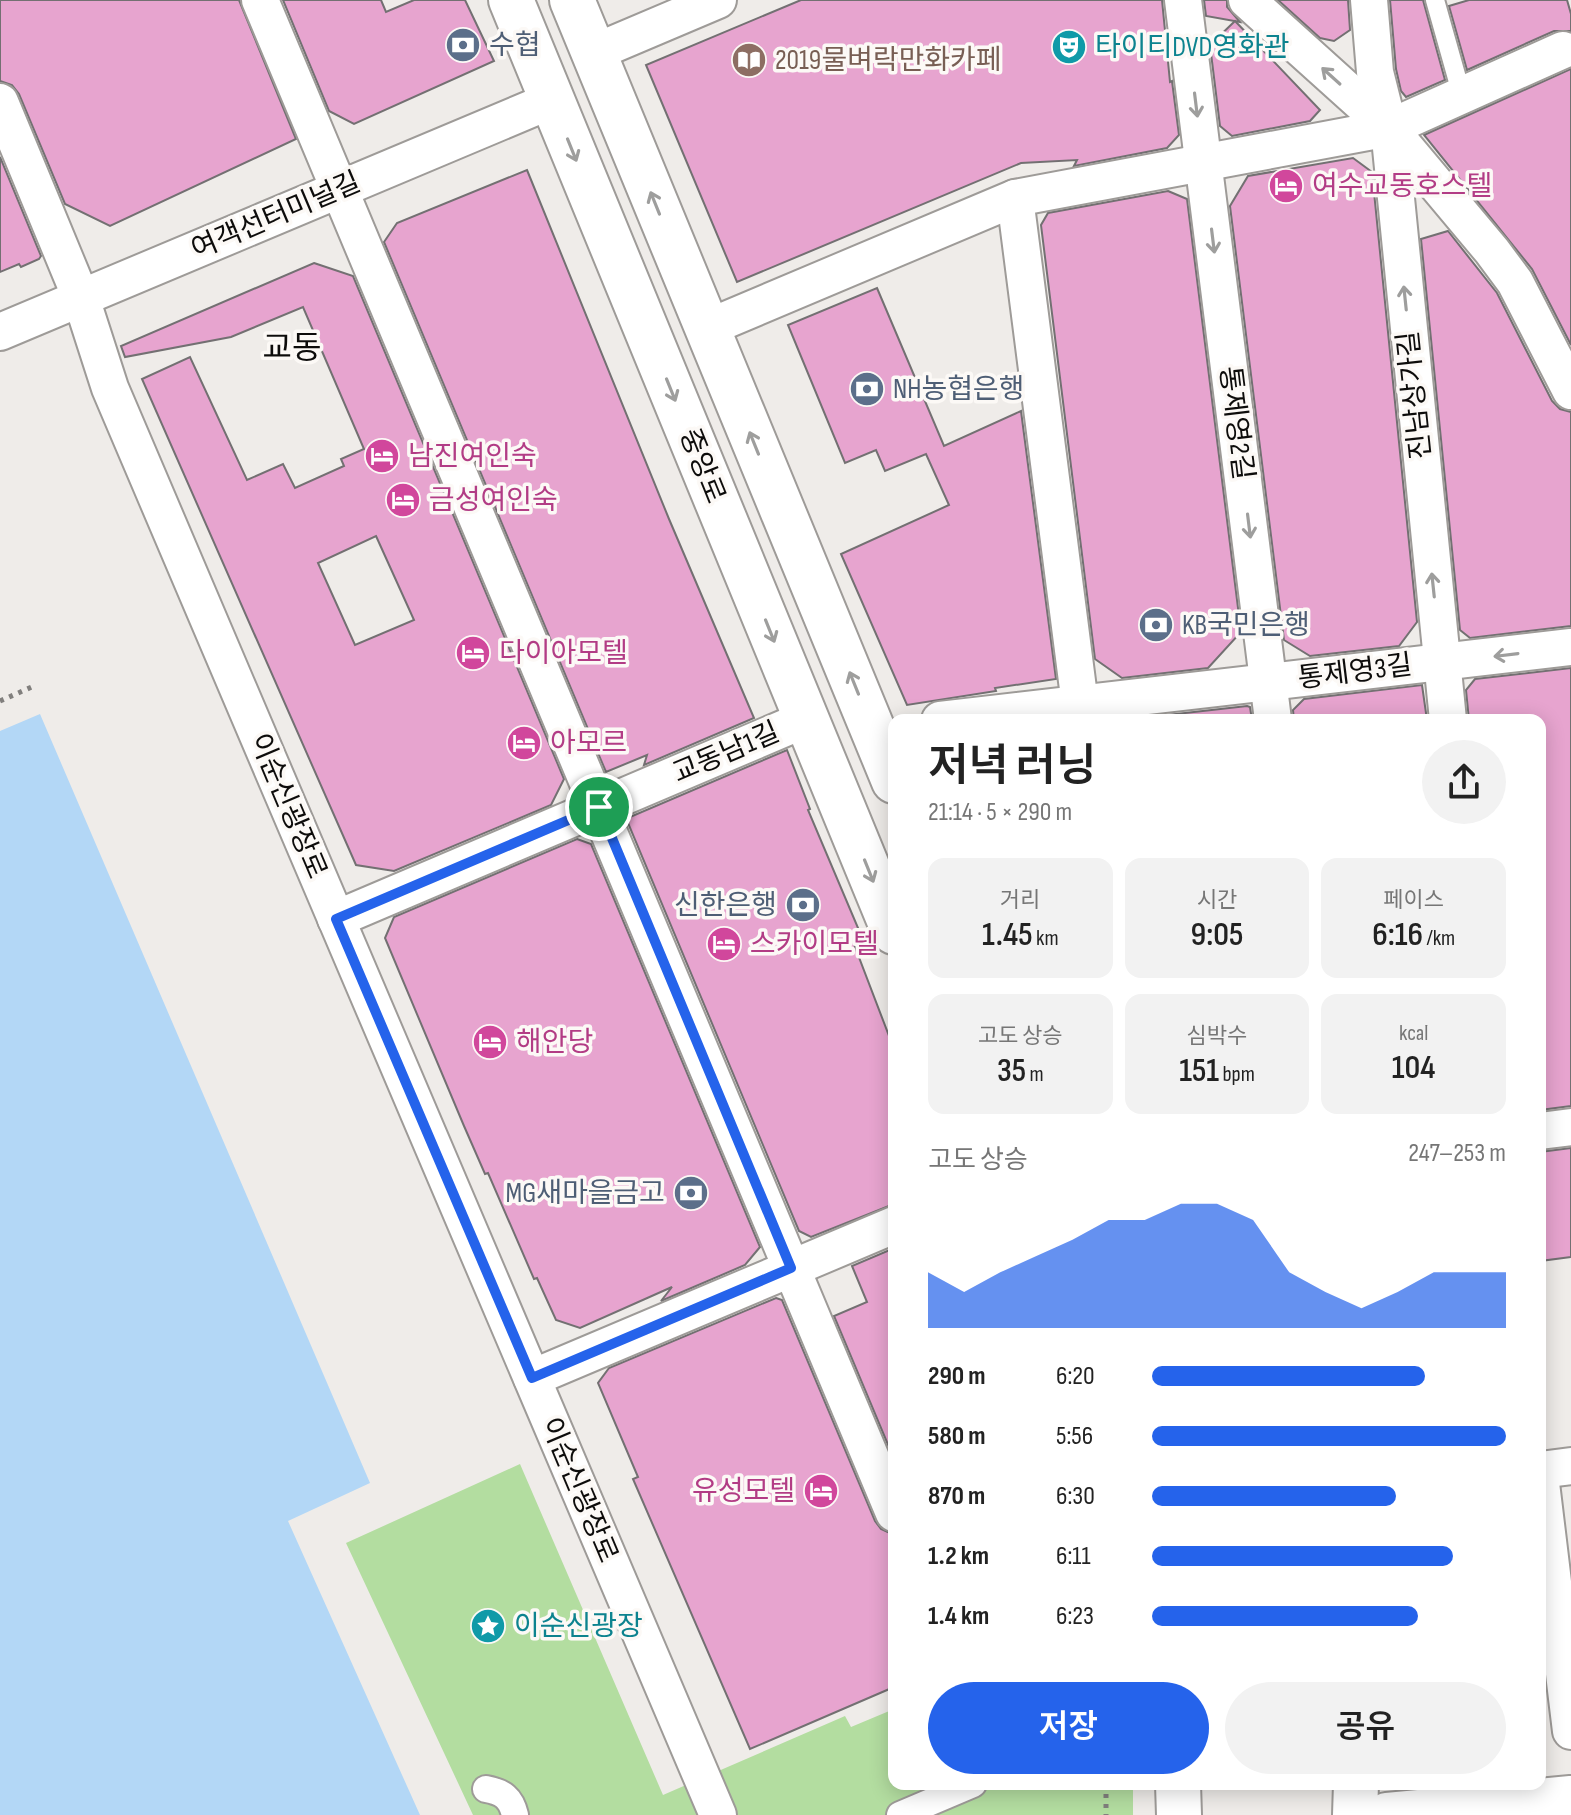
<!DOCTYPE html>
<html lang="ko">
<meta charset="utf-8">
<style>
body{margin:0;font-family:"Sofia Sans Condensed","Noto Sans KR",sans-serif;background:#f2f2f2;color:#222;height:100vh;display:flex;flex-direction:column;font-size:30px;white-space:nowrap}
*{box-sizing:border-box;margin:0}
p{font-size:26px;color:#767676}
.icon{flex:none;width:44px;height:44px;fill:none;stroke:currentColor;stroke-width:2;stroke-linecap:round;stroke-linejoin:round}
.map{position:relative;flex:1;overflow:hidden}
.sheet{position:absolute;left:888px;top:714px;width:658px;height:1076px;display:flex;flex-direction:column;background:#fff;border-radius:16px;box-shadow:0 4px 20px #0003}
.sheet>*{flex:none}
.pin{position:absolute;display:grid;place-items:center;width:68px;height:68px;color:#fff;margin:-34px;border:4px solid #fff;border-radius:50%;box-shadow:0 2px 8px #0007}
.round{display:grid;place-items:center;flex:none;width:84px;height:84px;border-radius:42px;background:#f2f2f2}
.summary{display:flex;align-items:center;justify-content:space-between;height:136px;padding:0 40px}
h1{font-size:44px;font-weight:600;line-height:60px}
.stats{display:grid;grid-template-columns:repeat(3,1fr);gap:12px;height:136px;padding:8px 40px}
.stats div{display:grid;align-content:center;border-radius:16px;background:#f2f2f2;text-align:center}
.stats b{font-size:34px;font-weight:600}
.stats small{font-size:22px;font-weight:400}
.stats p{font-size:22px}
.chart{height:224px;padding:16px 40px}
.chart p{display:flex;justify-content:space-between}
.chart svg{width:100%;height:144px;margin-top:8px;fill:#2563eb;opacity:.7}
.button{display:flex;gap:16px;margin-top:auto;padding:16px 40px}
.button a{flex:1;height:92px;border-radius:48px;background:#2563eb;color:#fff;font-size:32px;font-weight:600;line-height:92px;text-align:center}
.button a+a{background:#f2f2f2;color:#222}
ul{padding:0 40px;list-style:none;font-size:26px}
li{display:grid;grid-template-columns:128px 96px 1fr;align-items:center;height:60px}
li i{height:20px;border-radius:10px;background:#2563eb}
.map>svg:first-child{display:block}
.green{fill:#b3dda0}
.water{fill:#b3d7f6}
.building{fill:#e7a4cf;stroke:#737072;stroke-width:2;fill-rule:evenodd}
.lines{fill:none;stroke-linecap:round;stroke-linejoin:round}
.service-casing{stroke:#9e9b98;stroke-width:22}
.pedestrian-casing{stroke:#9e9b98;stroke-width:30}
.minor-casing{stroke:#9e9b98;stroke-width:40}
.tertiary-casing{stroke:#9e9b98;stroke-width:48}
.path{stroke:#817f7d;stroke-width:5;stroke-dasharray:4 6;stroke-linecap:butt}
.service{stroke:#fff;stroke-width:18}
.pedestrian{stroke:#fff;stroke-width:26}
.minor{stroke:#fff;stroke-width:36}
.tertiary{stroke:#fff;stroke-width:44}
.oneway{stroke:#9e9e9d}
.route-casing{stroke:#fff;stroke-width:16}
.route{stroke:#2563eb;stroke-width:10}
.labels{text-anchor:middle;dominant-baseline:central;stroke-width:7;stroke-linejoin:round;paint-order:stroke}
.service-label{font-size:28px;fill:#4e5e75;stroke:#fcf9f6;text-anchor:start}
.culture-label{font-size:28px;fill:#0d838f;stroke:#fcf9f6;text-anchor:start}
.education-label{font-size:28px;fill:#785e54;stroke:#fcf9f6;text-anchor:start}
.hotel-label{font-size:28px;fill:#b23c85;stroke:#fcf9f6;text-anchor:start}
.street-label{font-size:28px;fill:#0d0c0b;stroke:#fcf9f6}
.quarter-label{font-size:32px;fill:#0d0c0b;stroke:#fcf9f6}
</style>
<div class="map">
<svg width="1571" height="1815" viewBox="0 0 1571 1815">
<rect width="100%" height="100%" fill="#efece9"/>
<polygon class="green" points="520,1464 663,1795 845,1716 851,1727 894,1709 894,1784 1133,1784 1133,1815 473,1815 346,1543"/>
<polygon class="water" points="40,714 370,1483 288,1521 420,1815 0,1815 0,731"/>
<g class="building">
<polygon points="0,0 239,0 296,139 110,226 65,204 19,94 12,85 0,81"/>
<polygon points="283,0 381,0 386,12 414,0 465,0 494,61 354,124 329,111"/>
<polygon points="801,0 1162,0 1170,82 1172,81 1179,135 1167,148 1074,166 1077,160 1021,163 737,282 646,65"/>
<polygon points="1204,0 1227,0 1227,7 1240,22 1206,16"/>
<polygon points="1278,0 1348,0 1350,30 1334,41 1320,38"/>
<polygon points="1390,0 1423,0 1445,80 1406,97 1401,91 1396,69"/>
<polygon points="1469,0 1567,0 1571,14 1571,31 1554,31 1467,70 1449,6"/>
<polygon points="1235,21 1320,110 1310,121 1232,136 1220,126 1210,45"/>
<polygon points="1571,69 1571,345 1532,269 1424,135"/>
<polygon points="0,157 41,256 39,259 21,267 19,264 0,272"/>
<polygon points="1353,158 1372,172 1417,622 1399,646 1310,656 1284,640 1230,206 1248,176"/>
<polygon points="527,170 669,519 754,718 644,765 647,755 606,772 384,242 397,223"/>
<polygon points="1168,191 1187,199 1241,632 1208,668 1122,678 1095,659 1041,225 1048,213"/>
<polygon points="1448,231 1497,293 1552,401 1560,409 1571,412 1571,626 1470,638 1460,630 1421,239"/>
<path d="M 314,263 L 353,276 L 564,779 L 551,805 L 394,871 L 356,865 L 142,379 L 190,357 L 247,480 L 283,464 L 295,488 L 344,466 L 341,459 L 364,449 L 303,307 L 231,337 L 125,357 L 121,346 ZM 376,536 L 414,620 L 355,645 L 318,563 Z"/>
<polygon points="877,288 944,446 1021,411 1056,679 995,688 996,691 907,705 841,554 949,505 926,454 885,471 876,450 845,463 788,325"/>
<polygon points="1571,668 1571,1106 1540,1110 1540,720 1469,720 1466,690 1475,679"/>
<polygon points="1422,685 1427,720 1294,720 1293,710 1304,699"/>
<polygon points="1247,706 1250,707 1252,720 1123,720"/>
<polygon points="787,750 810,809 808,810 861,935 852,939 894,1049 894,1204 811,1237 799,1231 628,823 630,817"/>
<polygon points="577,839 591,844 760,1247 745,1265 661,1301 672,1287 580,1328 556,1320 537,1278 534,1279 488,1173 485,1174 464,1126 385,938 394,917"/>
<polygon points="1571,1148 1571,1257 1540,1261 1540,1152"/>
<polygon points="892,1249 894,1253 894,1459 834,1316 867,1302 852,1266"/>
<polygon points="776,1298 782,1300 875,1521 881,1529 890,1533 894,1543 894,1687 750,1749 633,1479 638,1477 598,1383 609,1368"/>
</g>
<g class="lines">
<g class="service-casing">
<polyline id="service" points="1435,0 1462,96"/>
</g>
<g class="pedestrian-casing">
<g id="pedestrian">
<path d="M 486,1789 C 503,1792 511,1798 515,1815"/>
<polyline points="900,1815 973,1784"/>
</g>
</g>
<g class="minor-casing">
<g id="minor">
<polyline points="260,0 894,1513"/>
<polyline points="1183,0 1273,720"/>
<polyline points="1247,0 1389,128 1492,251 1515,282 1571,391"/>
<polyline points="1369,0 1375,72 1389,128 1448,720"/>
<polyline points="593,53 718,0"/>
<polyline points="0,102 81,298 110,388 718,1815"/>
<polyline points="1015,198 1082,720"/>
<polyline points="707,328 1015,198 1389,128 1563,50"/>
<polyline points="0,332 552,100"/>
<polyline points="940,720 1571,647"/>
<polyline points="336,919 806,719"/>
<polyline points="1540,1131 1571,1127"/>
<polyline points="532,1378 894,1225"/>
<polyline points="1540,1470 1571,1466"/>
<polyline points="1540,1475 1571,1731"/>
</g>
</g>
<g class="tertiary-casing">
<g id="tertiary">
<polyline points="511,0 894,932"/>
<polyline points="572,0 894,781"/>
<polyline points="1178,1784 1179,1815"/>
<polyline points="1355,1815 1356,1784"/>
<polyline points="1387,1815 1571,1798"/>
</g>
</g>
<g class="path">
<polyline points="0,701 34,686"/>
<polyline points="1106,1784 1106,1815"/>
</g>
<use href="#service" class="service"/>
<use href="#pedestrian" class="pedestrian"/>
<use href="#minor" class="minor"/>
<use href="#tertiary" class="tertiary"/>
</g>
<defs><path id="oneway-shaft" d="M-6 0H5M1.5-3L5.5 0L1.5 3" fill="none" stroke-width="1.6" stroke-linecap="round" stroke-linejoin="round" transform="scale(2)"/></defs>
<g class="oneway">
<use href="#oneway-shaft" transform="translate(1331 76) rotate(-138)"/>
<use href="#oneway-shaft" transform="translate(1196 105) rotate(83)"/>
<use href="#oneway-shaft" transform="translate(572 150) rotate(68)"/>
<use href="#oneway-shaft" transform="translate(655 203) rotate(-112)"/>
<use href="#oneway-shaft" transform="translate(1213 241) rotate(83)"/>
<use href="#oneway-shaft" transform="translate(1405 298) rotate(-96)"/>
<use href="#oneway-shaft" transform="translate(671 390) rotate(68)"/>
<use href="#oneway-shaft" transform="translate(754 443) rotate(-112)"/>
<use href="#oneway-shaft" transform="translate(1249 526) rotate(83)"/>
<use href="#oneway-shaft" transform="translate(1433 585) rotate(-96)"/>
<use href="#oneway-shaft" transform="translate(770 631) rotate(68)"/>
<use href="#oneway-shaft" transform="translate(1506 655) rotate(173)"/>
<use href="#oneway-shaft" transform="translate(854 683) rotate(-112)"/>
<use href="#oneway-shaft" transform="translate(869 871) rotate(68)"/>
</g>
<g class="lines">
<g class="route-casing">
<polygon id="route" points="599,807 791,1268 532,1378 336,919"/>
</g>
<use href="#route" class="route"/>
</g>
<defs>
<g id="bank-disc" transform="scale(1.8)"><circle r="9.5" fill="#5c6f8a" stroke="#fcf9f6"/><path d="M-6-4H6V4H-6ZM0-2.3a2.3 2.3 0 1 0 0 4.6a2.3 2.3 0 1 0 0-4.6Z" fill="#fff"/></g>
<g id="theatre-disc" transform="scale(1.8)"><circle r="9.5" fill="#0f9aa8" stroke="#fcf9f6"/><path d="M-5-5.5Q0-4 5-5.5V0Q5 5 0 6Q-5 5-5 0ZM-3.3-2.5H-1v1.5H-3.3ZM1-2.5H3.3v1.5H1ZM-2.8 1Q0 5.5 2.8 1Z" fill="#fff"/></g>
<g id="library-disc" transform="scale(1.8)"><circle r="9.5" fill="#8d6e63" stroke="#fcf9f6"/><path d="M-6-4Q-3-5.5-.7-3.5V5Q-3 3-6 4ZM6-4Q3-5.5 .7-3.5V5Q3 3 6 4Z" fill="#fff"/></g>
<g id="hotel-disc" transform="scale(1.8)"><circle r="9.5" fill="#d1479c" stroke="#fcf9f6"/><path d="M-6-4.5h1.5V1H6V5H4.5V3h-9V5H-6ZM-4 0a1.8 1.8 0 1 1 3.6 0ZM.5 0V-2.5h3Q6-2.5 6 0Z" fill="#fff"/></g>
<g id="sight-disc" transform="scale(1.8)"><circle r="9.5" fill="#0f9aa8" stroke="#fcf9f6"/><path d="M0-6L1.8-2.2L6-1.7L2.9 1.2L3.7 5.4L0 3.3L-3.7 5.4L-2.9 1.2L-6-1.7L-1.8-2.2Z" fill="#fff"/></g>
</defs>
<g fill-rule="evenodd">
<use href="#bank-disc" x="463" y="45"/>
<use href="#theatre-disc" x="1069" y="47"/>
<use href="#library-disc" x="749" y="60"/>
<use href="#hotel-disc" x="1286" y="186"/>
<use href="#bank-disc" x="867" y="389"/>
<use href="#hotel-disc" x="382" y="456"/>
<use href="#hotel-disc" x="403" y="500"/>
<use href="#bank-disc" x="1156" y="625"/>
<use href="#hotel-disc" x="473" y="653"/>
<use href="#hotel-disc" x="524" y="743"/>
<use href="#bank-disc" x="803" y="905"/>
<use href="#hotel-disc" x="724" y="944"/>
<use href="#hotel-disc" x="490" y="1042"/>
<use href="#bank-disc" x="691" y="1193"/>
<use href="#hotel-disc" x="821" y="1491"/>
<use href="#sight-disc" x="488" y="1626"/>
</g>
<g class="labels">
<g class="service-label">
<text x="489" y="45">수협</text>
<text x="893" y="389">NH농협은행</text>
<text x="1182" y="625">KB국민은행</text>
<text x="777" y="905" text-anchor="end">신한은행</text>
<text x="665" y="1193" text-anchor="end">MG새마을금고</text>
</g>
<g class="culture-label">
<text x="1095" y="47">타이티DVD영화관</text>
<text x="514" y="1626">이순신광장</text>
</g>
<g class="education-label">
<text x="775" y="60">2019물벼락만화카페</text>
</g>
<g class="hotel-label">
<text x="1312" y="186">여수교동호스텔</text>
<text x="408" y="456">남진여인숙</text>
<text x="429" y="500">금성여인숙</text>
<text x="499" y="653">다이아모텔</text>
<text x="550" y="743">아모르</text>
<text x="750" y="944">스카이모텔</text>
<text x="516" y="1042">해안당</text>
<text x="795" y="1491" text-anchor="end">유성모텔</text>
</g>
<g class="street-label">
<text transform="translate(276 216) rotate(-23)">여객선터미널길</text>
<text transform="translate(1415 395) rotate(-96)">진남상가길</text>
<text transform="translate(1236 423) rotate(83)">통제영2길</text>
<text transform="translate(702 466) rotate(68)">중앙로</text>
<text transform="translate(1355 672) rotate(-7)">통제영3길</text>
<text transform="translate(726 753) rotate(-23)">교동남1길</text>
<text transform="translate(288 806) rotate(67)">이순신광장로</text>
<text transform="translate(579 1490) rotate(67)">이순신광장로</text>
</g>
<g class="quarter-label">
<text x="292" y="348">교동</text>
</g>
</g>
</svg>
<div class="pin" style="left:599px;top:807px;background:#1e9e55"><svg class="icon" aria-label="arrive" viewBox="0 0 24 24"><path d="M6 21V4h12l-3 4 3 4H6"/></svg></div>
<section class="sheet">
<div class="summary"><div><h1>저녁 러닝</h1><p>21:14 · 5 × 290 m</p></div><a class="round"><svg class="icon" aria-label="share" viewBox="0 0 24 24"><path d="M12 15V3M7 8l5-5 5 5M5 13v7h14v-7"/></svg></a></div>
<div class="stats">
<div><p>거리</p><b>1.45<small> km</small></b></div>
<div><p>시간</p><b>9:05</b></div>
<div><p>페이스</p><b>6:16<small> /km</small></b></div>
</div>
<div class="stats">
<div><p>고도 상승</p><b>35<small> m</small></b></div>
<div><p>심박수</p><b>151<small> bpm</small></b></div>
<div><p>kcal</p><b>104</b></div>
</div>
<div class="chart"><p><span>고도 상승</span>247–253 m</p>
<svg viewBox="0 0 160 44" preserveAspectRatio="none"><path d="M0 44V27L10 33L20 27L30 22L40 17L50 11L60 11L70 6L80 6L90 11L100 27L110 33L120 38L130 33L140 27L150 27L160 27V44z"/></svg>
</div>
<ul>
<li><b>290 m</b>6:20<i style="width:77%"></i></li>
<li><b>580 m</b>5:56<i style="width:100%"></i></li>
<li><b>870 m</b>6:30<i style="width:69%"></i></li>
<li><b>1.2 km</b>6:11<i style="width:85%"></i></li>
<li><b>1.4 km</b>6:23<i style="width:75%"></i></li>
</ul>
<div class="button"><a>저장</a><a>공유</a></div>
</section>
</div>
